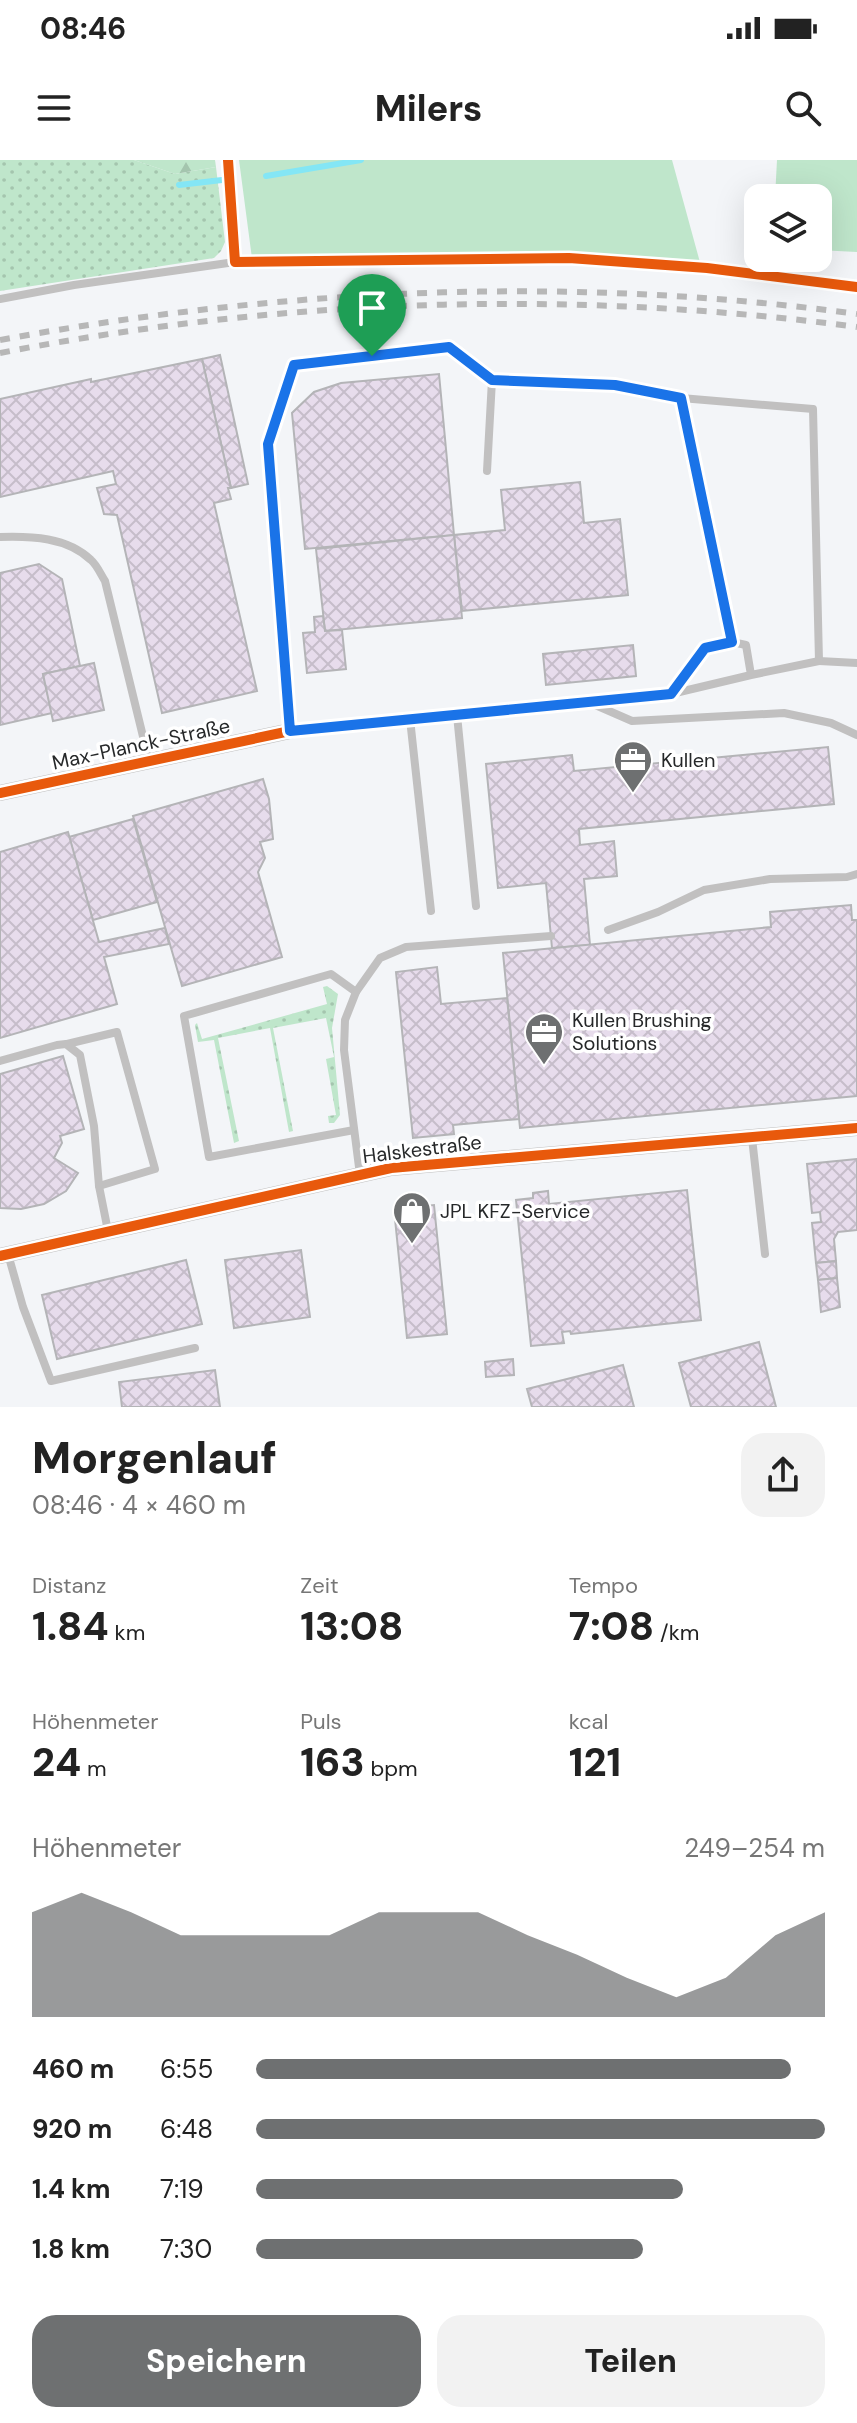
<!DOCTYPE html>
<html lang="de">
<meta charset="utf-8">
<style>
body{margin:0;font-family:"DM Sans",sans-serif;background:#f2f2f2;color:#222;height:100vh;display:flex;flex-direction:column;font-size:30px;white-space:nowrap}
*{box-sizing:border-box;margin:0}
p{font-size:26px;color:#767676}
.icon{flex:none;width:44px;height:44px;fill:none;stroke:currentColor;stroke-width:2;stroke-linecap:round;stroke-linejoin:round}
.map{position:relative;height:1247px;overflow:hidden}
.drawer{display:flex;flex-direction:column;background:#fff;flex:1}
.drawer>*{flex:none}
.tools{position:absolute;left:744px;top:24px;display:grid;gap:16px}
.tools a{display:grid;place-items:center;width:88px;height:88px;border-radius:16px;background:#fff;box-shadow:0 8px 32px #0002;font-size:40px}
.pin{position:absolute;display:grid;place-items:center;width:68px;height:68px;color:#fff;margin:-82px -34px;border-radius:50% 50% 50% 0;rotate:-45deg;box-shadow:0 0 8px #0007}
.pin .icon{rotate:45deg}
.round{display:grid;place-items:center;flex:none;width:84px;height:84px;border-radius:24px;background:#f2f2f2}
.summary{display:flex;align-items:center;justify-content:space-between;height:136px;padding:0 32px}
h1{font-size:44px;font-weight:800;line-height:60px}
.metrics{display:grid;grid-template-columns:repeat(3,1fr);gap:12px;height:136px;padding:8px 32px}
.metrics div{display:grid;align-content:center}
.metrics b{font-size:40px;font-weight:800}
.metrics small{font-size:22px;font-weight:400}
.metrics p{font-size:22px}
.chart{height:224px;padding:16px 32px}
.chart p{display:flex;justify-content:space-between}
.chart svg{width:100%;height:144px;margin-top:8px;fill:#6e7071;opacity:.7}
.primary-button{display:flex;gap:16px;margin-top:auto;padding:16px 32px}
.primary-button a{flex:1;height:92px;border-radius:24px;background:#6e7071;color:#fff;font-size:32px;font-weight:800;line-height:92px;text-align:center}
.primary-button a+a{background:#f2f2f2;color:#222}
ul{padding:0 32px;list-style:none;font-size:26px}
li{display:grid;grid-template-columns:128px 96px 1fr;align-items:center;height:60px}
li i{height:20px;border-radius:10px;background:#6e7071}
.status{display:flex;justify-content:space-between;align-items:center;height:56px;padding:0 40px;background:#fff;direction:ltr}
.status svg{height:22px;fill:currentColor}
header{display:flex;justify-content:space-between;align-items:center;height:104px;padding:0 32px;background:#fff;font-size:36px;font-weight:800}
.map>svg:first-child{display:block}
.grass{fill:url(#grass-dots)}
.forest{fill:url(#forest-firs)}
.green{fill:#bfe6cb}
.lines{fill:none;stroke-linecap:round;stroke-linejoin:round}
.stream{stroke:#84e6f5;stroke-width:6}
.building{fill:url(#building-cross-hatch);stroke:#b4b4b7;stroke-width:2}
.lane{stroke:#c1c0c0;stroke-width:8}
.street{stroke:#c1c0c0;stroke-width:16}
.rail{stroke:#b7b7b7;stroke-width:6;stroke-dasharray:10 10;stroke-linecap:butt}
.cycleway-casing{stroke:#fff;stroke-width:15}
.cycleway{stroke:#e8590c;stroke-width:10}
.route-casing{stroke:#fff;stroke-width:16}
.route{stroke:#1a73e8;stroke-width:10}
.labels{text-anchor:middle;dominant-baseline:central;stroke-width:7;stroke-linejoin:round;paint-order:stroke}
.street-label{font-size:20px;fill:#262829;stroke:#fff}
.poi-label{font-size:20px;fill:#262829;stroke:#fff;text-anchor:start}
</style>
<div class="status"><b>08:46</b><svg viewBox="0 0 49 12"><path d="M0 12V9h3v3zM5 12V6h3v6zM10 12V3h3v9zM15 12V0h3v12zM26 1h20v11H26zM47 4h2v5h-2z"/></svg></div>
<header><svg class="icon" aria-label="menu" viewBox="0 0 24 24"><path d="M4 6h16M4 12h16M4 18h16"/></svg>Milers<svg class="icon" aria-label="search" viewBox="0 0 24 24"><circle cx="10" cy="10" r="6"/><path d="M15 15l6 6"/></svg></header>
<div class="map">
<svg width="857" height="1247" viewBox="0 0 857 1247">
<defs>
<pattern id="grass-dots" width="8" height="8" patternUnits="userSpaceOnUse" patternTransform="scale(2)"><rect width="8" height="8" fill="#bfe6cb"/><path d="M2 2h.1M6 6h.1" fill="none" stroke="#a4c5ae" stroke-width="1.8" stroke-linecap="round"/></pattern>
<pattern id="forest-firs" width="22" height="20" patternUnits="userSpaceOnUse" patternTransform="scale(2)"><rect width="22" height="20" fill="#bfe6cb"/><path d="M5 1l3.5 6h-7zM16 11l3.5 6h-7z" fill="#a4c5ae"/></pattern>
<pattern id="building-cross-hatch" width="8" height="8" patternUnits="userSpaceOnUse" patternTransform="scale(2)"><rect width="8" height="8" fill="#e7dcec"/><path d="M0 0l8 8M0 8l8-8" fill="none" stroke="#c6bdca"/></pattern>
</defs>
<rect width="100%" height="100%" fill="#f3f5f8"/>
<g class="grass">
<polygon points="0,0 134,0 175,14 216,7 225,82 221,91 214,98 0,131"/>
<polygon points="327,826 338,834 332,868 340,955 334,963 329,963 328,956 336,955 326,899 334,897 326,858 273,868 293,971 289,972 270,868 218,878 239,981 234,983 214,880 198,882 195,865 197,863 202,879 327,844 323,827"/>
</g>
<polygon class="forest" points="134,0 215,0 216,7 175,14"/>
<g class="green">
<polygon points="239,0 672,0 701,106 569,96 253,106"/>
<polygon points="777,0 857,0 857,92 818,90 818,38 775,38"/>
</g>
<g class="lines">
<g class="stream">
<polyline points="266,16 361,0"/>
<polyline points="179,25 222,20"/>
</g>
</g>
<g class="building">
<polygon points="220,195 248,324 231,328 202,199"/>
<polygon points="202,199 231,328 228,328 231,339 214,343 257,531 162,553 117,355 104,354 97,328 116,324 113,311 0,337 0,239 91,219 91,222"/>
<polygon points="439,214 454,375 305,389 292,253 314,232 341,223"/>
<polygon points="580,322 584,363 620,359 628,435 462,451 454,375 505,370 501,330"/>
<polygon points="454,375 462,458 325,471 316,389"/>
<polygon points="39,404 62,419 80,506 43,514 52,553 0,565 0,413"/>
<polygon points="323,456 325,471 342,470 346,509 307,513 303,473 315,472 314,457"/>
<polygon points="633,485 636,516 546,525 543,494"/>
<polygon points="94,503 104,550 53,561 43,514"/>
<polygon points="828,587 834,644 579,669 580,685 614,681 617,716 584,719 590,785 552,788 546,723 498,728 486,604 572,595 574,611"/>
<polygon points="263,619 269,639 273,679 260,682 265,698 258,712 282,797 182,826 133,656"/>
<polygon points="133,659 157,742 93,760 69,677"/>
<polygon points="68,672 99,782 165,768 169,784 104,797 117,844 0,878 0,692"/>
<polygon points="851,745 852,760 857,760 857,936 520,968 503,793 771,767 770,752"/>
<polygon points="437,807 441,844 507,838 519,959 453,965 454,974 413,978 396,812"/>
<polygon points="63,896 84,969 60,976 62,983 54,998 78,1013 66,1031 44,1044 21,1049 0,1048 0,914"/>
<polygon points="857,999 857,1070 838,1072 834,1079 836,1101 816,1103 812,1063 821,1062 820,1052 812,1053 807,1004"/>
<polygon points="687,1030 701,1160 571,1174 570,1171 562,1172 564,1183 531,1186 516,1040 533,1038 533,1033 548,1031 549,1044"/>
<polygon points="434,1045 447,1174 407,1178 394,1049"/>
<polygon points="301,1090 310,1157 234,1168 225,1100"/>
<polygon points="186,1100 202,1164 57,1199 42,1135"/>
<polygon points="836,1101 837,1118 818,1120 816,1103"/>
<polygon points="837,1118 840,1147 821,1152 818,1120"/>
<polygon points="759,1182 776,1247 691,1247 679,1203"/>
<polygon points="513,1199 514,1215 486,1217 485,1202"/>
<polygon points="623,1205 634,1247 532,1247 527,1229"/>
<polygon points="215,1210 220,1247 122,1247 119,1222"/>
</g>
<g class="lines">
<g class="lane">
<polyline points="228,0 235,102 569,98 707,108 857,127"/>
<polyline points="0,139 74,125 235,102"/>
<polyline points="681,238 732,482"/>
<polyline points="487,311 492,220"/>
<path d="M 0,377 C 31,376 67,377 91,400 C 97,405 101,415 105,421 L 149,601"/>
<polyline points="819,501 857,503"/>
<polyline points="671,534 705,488 732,482 746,485 751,515 671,534 290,571 268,284 294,205 449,187 492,220 615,225 681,238 813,249 819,501 751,515"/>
<polyline points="593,544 632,561 784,553 831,563 857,575"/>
<polyline points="457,555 476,746"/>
<polyline points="410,559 431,751"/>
<polyline points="608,770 658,752 704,730 770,719 847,717 857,714"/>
<polyline points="67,884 117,872 155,1009 99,1026"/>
<polyline points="0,901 57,885 66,884 80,895 94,966 99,1026 108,1071"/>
<polyline points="354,970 209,997 184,856 331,814 356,832"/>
<polyline points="752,978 765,1094"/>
<polyline points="360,1015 344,890 345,860 356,832 380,798 406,787 551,776"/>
<polyline points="8,1094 23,1147 51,1221 195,1188"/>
</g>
<g class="street">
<polyline points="0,633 290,571"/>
<polyline points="0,1096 391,1008 857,968"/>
</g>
<g class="rail">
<path d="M 0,180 C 282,128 572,115 857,154"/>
<path d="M 0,193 C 281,138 573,129 857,167"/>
</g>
<g class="cycleway-casing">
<g id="cycleway">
<polyline points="228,0 235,102 569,98 707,108 857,127"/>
<polyline points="0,633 290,571"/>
<polyline points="0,1096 391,1008 857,968"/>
</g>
</g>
<use href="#cycleway" class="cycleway"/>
</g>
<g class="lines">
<g class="route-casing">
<polygon id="route" points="449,187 492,220 615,225 681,238 732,482 705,488 671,534 290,571 268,284 294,205"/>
</g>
<use href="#route" class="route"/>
</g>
<defs>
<g id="office-pin" transform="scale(2)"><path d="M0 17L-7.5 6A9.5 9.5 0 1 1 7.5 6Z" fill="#6e7071" stroke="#fff"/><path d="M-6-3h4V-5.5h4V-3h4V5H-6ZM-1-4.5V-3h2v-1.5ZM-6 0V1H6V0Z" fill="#fff"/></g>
<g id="shop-pin" transform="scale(2)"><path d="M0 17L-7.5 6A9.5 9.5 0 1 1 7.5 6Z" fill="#6e7071" stroke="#fff"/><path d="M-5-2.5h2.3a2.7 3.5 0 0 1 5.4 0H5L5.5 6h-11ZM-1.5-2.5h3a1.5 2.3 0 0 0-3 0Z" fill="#fff"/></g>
</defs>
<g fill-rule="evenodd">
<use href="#office-pin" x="633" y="600"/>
<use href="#office-pin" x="544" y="872"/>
<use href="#shop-pin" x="412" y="1051"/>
</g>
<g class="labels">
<g class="street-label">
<text transform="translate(141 584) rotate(-12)">Max-Planck-Straße</text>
<text transform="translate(422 989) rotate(-7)">Halskestraße</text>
</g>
<g class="poi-label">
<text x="661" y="600">Kullen</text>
<text x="572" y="860">Kullen Brushing<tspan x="572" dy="23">Solutions</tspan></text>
<text x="440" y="1051">JPL KFZ-Service</text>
</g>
</g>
</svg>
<div class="tools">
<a><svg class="icon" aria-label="layers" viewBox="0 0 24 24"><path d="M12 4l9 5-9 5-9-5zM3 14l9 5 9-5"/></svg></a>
</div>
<div class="pin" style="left:372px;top:196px;background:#1e9e55"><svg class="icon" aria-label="arrive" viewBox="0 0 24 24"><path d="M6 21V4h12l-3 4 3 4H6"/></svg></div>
</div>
<section class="drawer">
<div class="summary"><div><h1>Morgenlauf</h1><p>08:46 · 4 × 460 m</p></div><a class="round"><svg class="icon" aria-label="share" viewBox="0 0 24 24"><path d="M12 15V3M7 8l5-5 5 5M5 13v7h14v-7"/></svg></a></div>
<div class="metrics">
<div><p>Distanz</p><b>1.84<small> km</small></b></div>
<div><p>Zeit</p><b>13:08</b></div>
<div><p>Tempo</p><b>7:08<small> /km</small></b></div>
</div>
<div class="metrics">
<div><p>Höhenmeter</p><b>24<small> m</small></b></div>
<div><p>Puls</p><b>163<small> bpm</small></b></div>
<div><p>kcal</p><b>121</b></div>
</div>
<div class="chart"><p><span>Höhenmeter</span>249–254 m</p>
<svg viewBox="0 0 160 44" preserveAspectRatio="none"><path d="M0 44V12L10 6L20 12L30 19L40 19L50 19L60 19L70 12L80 12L90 12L100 19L110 25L120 32L130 38L140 32L150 19L160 12V44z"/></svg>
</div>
<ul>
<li><b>460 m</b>6:55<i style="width:94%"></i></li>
<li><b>920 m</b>6:48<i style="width:100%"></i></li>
<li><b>1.4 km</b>7:19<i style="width:75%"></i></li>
<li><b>1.8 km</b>7:30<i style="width:68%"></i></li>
</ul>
<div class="primary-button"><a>Speichern</a><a>Teilen</a></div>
</section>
